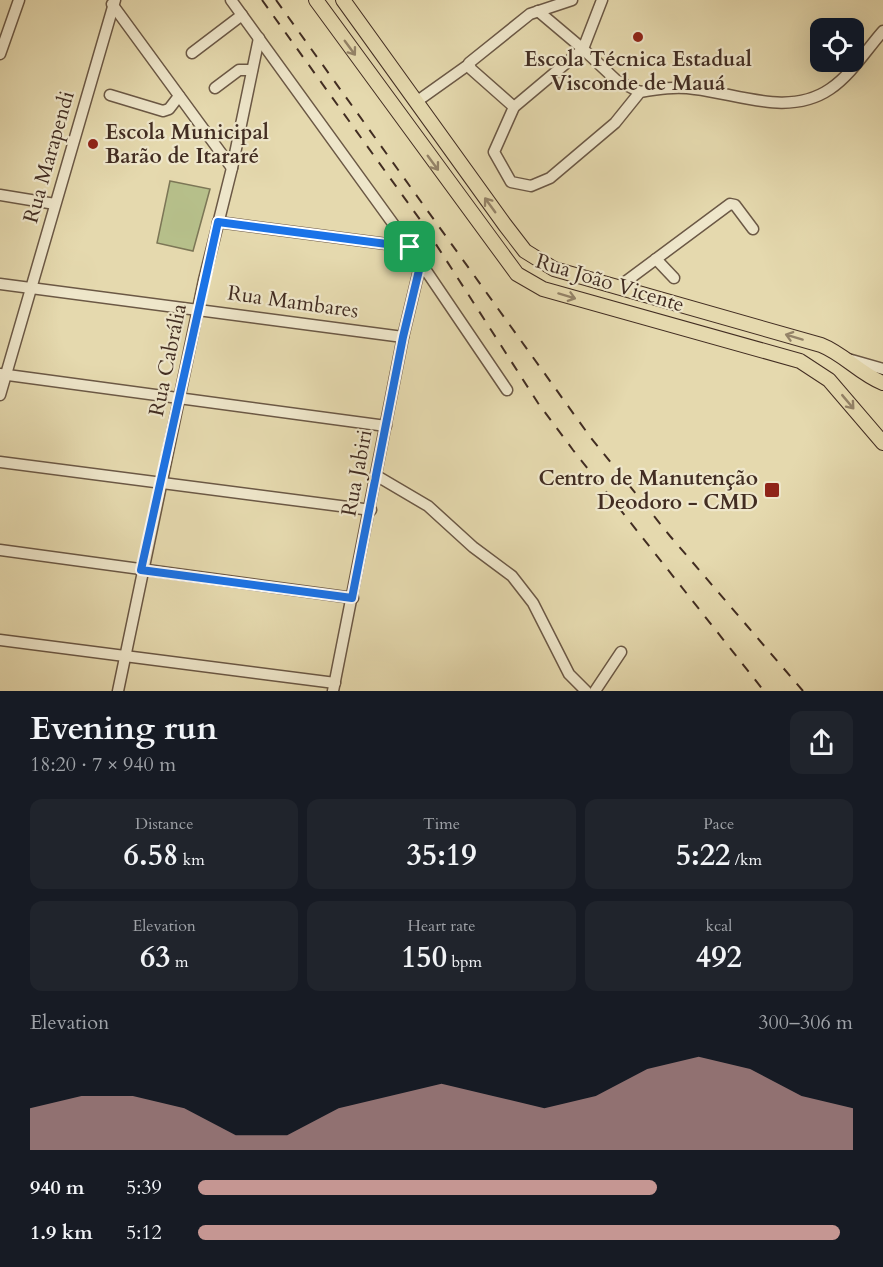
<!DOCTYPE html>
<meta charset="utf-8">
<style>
body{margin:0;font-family:Cardo,serif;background:#20242c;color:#f1f3f6;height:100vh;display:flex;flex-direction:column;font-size:22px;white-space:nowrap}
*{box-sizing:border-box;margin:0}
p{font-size:20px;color:#9ea1a6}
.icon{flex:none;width:33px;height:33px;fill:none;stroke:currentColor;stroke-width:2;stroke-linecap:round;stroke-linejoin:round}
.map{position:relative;height:691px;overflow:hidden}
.sheet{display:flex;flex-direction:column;background:#171b24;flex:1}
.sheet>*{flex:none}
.controls{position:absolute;left:810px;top:18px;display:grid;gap:12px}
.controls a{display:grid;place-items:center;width:54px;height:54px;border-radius:12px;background:#171b24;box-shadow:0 6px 24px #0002;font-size:30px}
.pin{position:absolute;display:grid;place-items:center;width:51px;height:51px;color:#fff;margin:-26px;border-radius:12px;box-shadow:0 3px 9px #0006}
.round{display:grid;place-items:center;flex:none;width:63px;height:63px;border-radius:12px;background:#20242c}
.overview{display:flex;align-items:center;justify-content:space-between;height:102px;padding:0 30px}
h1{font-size:33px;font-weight:800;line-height:45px}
.stats{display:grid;grid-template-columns:repeat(3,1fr);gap:9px;height:102px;padding:6px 30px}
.stats div{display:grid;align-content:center;border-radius:12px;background:#20242c;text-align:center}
.stats b{font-size:30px;font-weight:800}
.stats small{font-size:16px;font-weight:400}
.stats p{font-size:16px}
.chart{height:168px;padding:12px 30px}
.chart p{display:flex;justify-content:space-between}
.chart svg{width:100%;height:108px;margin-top:6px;fill:#c59692;opacity:.7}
ul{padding:0 30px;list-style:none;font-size:20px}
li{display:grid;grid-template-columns:96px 72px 1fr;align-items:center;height:45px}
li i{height:15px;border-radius:8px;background:#c59692}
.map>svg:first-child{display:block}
.green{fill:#b6bf8a;stroke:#7c7656;stroke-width:1.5}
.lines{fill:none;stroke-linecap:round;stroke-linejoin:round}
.minor-casing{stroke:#6b5845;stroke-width:13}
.major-casing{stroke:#422d22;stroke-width:16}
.minor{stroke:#eee6ca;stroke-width:10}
.major{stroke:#e5d9ae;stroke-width:14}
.rail{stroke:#422d22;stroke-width:2;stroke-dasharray:10 10;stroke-linecap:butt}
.oneway{stroke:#948368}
.route-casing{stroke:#fff;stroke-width:12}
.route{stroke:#1a73e8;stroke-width:8}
.poi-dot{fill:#8f2418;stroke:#eee6ca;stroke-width:2}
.labels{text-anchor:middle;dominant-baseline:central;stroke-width:4.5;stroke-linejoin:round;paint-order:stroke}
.poi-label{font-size:21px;font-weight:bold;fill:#422d22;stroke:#eee6ca}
.street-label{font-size:21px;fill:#422d22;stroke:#eee6ca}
</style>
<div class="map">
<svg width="883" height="691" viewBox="0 0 883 691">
<rect width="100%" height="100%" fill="#e5d9ae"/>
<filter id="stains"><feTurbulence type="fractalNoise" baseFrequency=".00333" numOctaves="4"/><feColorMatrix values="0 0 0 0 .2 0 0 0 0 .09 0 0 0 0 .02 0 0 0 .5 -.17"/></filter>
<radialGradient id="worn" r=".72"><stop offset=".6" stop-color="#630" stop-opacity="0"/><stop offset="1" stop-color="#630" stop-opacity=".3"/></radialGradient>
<polygon class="green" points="170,181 210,189 193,251 157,243"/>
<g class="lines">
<g class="minor-casing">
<g id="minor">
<polyline points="231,0 410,247 507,390"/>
<polyline points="602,0 583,49 616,80 640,92"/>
<polyline points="112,4 232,168"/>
<path d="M 538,11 L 583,49 L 514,107 L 494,152 L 511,182 L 531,186 L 550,178 L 615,123 L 640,92 C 658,89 676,86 695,89 C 739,94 789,117 830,89 C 851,75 867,49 883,31"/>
<polyline points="192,53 242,15"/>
<polyline points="0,54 19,0"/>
<polyline points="215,88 239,70 252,70"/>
<polyline points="110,95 163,111 169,109 179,96"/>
<polyline points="416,102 468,65"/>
<polyline points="514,107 471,69 469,63 530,14 572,0"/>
<polyline points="0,195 55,204"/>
<polyline points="218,222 410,247"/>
<polyline points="656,259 674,278"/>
<polyline points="0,284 403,337"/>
<polyline points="617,288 730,204 735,205 753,229"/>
<polyline points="848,359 883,369"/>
<polyline points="0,374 386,426"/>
<polyline points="0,395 115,0"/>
<polyline points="0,462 371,510"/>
<polyline points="377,476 428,506 473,547 512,576 533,603 569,674 586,691"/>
<polyline points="0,550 353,598"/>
<polyline points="0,640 335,683"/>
<polyline points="118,691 204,280 232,168 259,38"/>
<polyline points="333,691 403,337 421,262"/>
<polyline points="595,691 621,652"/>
</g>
</g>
<g class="major-casing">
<g id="major">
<polyline points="316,0 517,274 543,289 800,361 829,380 883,443"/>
<path d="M 343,0 L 505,225 L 525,251 L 554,269 L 821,345 C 844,354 860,374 883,383"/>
</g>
</g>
<use href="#minor" class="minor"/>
<use href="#major" class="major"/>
<g class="rail">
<polyline points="262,0 421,221 538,403 573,450 764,691"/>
<polyline points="276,0 591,438 670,536 803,691"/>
</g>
</g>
<defs><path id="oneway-shaft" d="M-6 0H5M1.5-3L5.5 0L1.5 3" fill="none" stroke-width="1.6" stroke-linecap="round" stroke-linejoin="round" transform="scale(1.5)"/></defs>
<g class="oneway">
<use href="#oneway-shaft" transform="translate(350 48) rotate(54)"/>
<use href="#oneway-shaft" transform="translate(433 163) rotate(54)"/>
<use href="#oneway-shaft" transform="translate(490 205) rotate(-126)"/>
<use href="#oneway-shaft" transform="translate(567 296) rotate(17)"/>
<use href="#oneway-shaft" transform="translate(794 337) rotate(-163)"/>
<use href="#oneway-shaft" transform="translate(848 402) rotate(50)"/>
</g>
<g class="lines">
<g class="route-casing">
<polygon id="route" points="218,222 410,247 421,262 403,337 352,598 141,570"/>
</g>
<use href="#route" class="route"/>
</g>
<g class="poi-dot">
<circle cx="638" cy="37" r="6"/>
<circle cx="93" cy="144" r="6"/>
<rect x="764" y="482" width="16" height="16" rx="3"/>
</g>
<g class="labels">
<g class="poi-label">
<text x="638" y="59">Escola Técnica Estadual<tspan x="638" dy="24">Visconde de Mauá</tspan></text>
<text x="105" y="132" text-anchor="start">Escola Municipal<tspan x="105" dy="24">Barão de Itararé</tspan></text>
<text x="758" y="478" text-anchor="end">Centro de Manutenção<tspan x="758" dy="24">Deodoro - CMD</tspan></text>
</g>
<g class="street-label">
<text transform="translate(49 157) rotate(-74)">Rua Marapendi</text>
<text transform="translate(610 283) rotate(17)">Rua João Vicente</text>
<text transform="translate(293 302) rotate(8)">Rua Mambares</text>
<text transform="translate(168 360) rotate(-78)">Rua Cabrália</text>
<text transform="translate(357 473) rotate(-79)">Rua Jabiri</text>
</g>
</g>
<rect width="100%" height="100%" filter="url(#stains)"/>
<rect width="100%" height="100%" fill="url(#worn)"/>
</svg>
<div class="controls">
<a><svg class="icon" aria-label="locate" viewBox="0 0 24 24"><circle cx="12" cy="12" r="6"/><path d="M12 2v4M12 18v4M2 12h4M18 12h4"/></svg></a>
</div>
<div class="pin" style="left:410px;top:247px;background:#1e9e55"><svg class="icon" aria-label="arrive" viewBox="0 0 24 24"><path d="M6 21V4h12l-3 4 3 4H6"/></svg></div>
</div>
<section class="sheet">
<div class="overview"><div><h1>Evening run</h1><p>18:20 · 7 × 940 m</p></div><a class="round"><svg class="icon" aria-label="share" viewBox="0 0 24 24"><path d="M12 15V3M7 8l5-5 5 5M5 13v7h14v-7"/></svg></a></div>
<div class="stats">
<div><p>Distance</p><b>6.58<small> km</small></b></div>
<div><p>Time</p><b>35:19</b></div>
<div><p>Pace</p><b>5:22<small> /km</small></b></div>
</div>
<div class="stats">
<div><p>Elevation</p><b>63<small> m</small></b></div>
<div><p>Heart rate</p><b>150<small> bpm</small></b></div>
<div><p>kcal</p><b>492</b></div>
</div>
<div class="chart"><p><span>Elevation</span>300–306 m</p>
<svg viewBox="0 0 160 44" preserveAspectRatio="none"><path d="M0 44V27L10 22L20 22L30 27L40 38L50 38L60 27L70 22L80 17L90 22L100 27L110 22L120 11L130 6L140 11L150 22L160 27V44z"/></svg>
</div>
<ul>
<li><b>940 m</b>5:39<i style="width:70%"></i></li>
<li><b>1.9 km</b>5:12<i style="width:98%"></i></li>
</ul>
</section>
